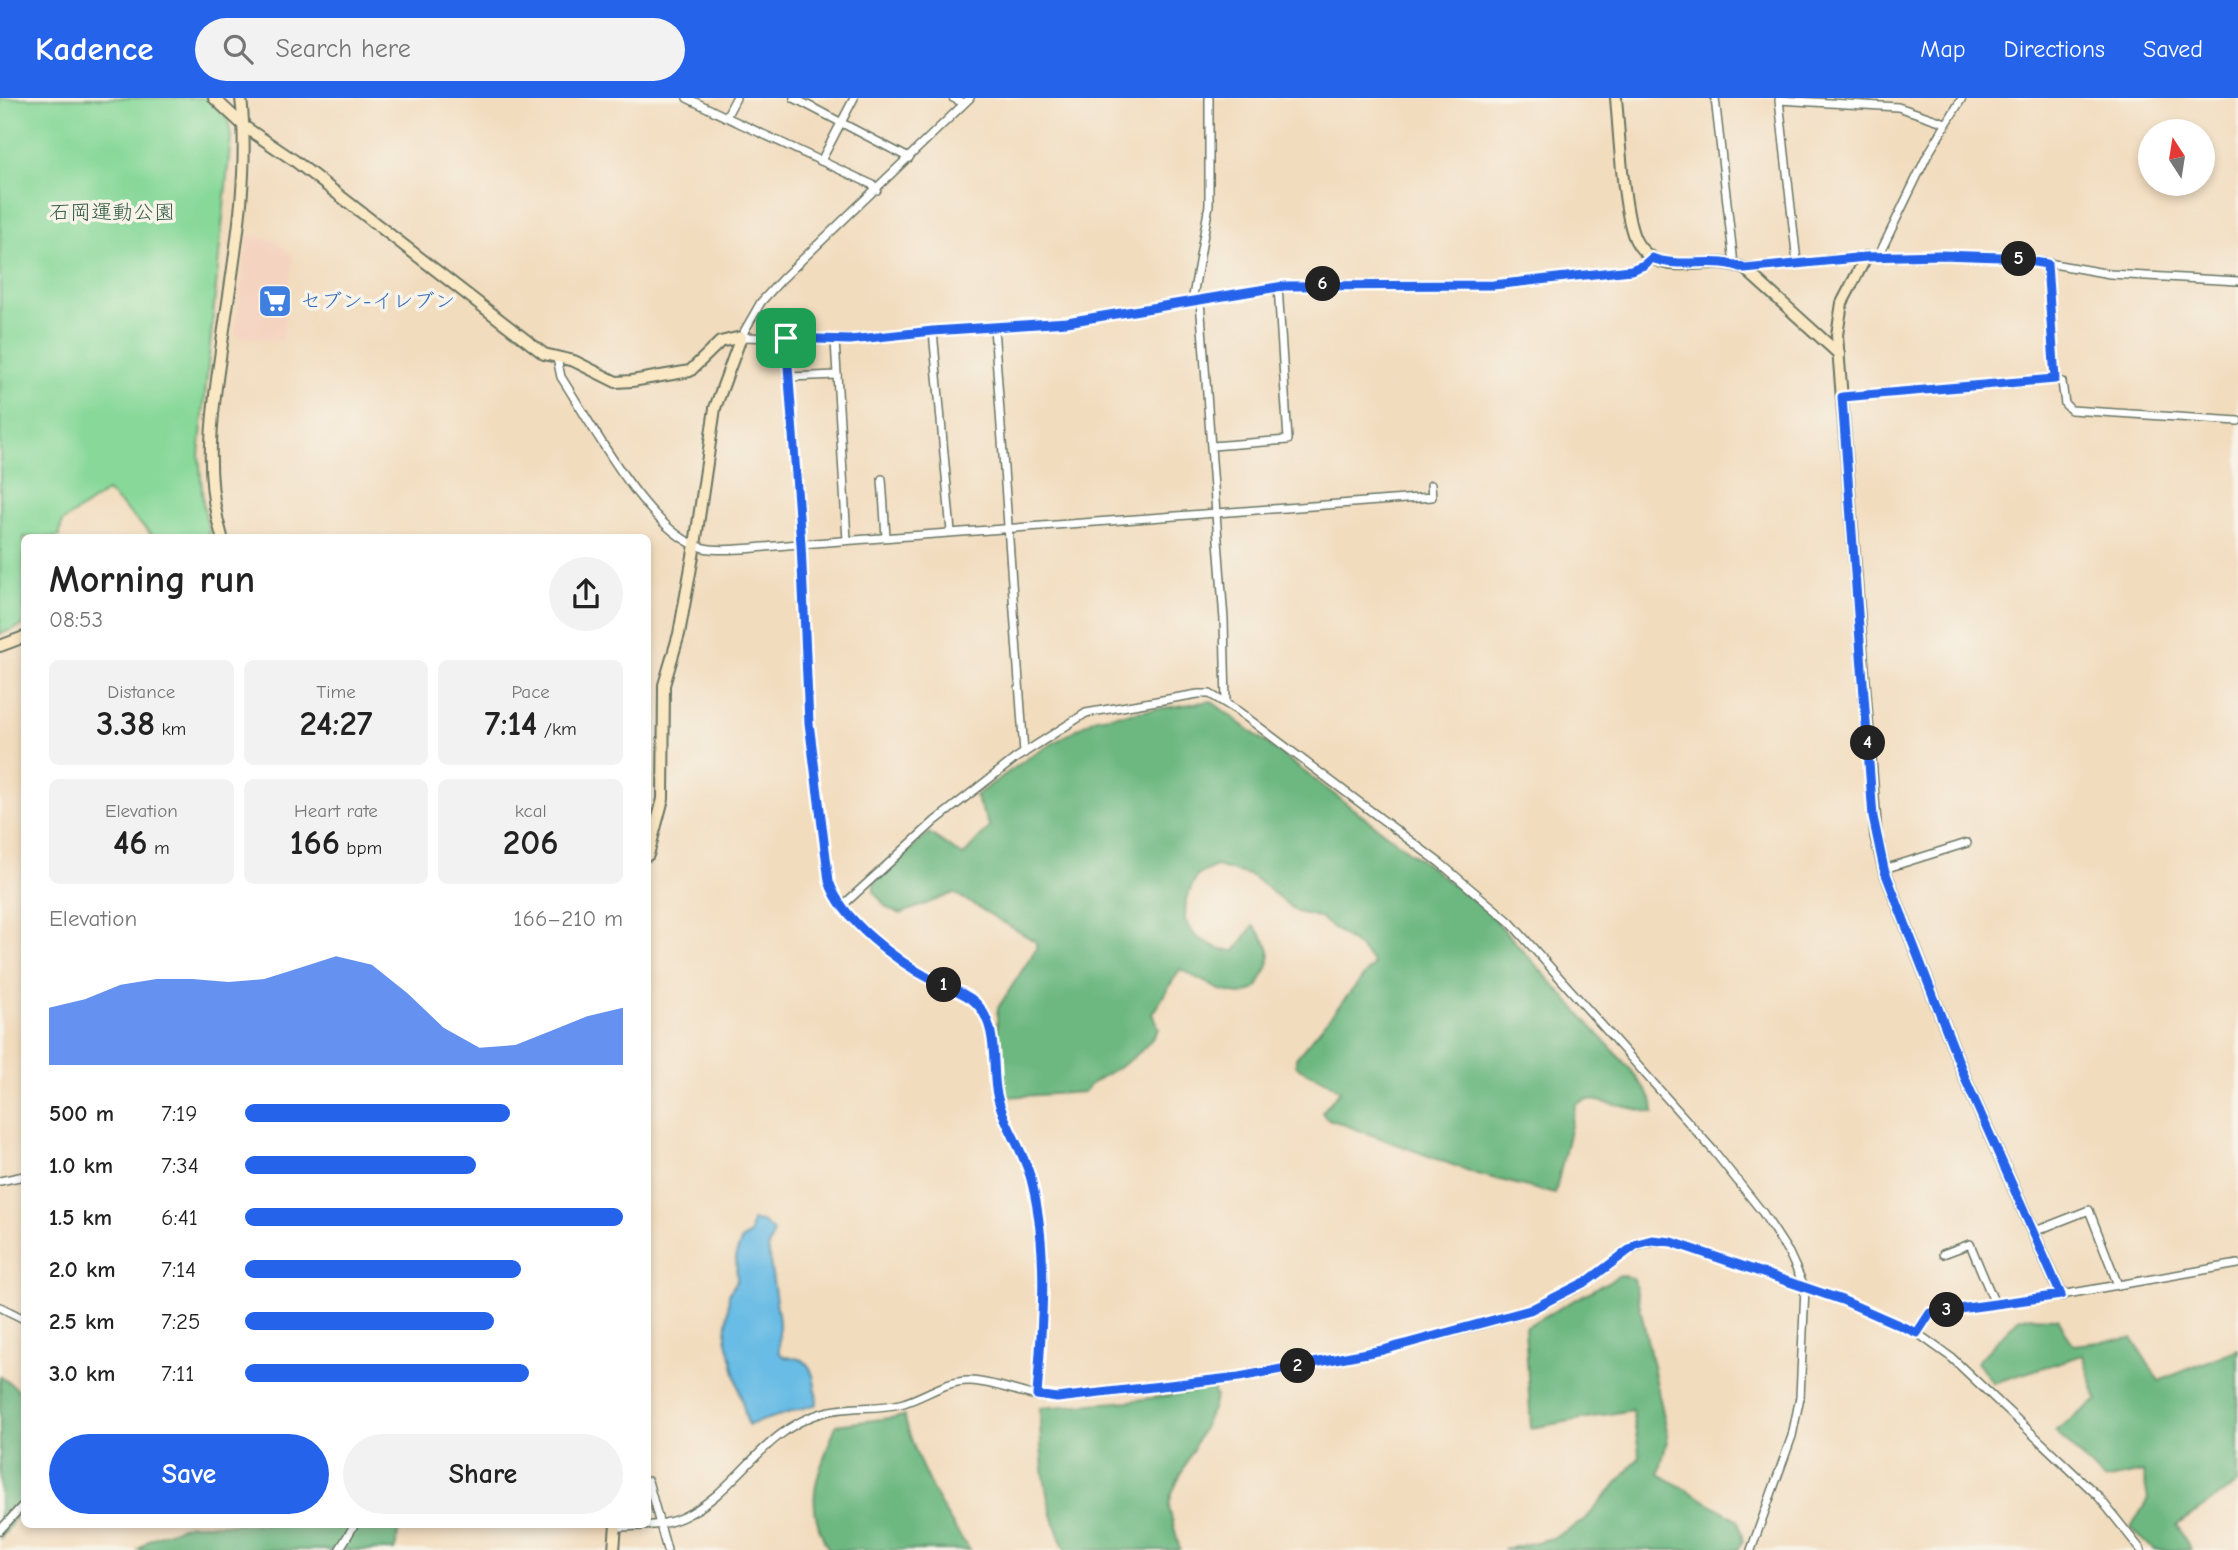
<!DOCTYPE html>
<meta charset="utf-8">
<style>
body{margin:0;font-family:"Comic Neue","Klee One",sans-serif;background:#f2f2f2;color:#222;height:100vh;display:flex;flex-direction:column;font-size:26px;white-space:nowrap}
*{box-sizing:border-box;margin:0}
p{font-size:23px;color:#767676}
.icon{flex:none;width:38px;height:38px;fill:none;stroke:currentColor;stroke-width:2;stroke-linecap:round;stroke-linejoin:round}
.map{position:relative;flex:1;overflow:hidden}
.sheet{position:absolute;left:21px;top:436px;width:630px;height:994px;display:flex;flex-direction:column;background:#fff;border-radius:10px;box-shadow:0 4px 10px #0003}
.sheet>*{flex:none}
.needle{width:46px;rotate:348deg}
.buttons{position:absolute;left:2138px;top:21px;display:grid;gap:14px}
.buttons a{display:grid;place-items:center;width:77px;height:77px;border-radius:50%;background:#fff;box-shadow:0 4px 10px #0003;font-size:35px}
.pin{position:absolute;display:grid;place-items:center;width:60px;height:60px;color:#fff;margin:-30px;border-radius:14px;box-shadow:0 4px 10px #0006}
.km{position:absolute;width:35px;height:35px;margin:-18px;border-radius:50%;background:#222;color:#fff;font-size:19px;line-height:35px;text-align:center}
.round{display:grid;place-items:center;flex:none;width:74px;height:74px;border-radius:37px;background:#f2f2f2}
.summary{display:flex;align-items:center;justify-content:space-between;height:119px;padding:0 28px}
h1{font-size:38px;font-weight:700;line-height:52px}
.metrics{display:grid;grid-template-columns:repeat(3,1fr);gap:10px;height:119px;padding:7px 28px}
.metrics div{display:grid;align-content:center;border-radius:10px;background:#f2f2f2;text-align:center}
.metrics b{font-size:35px;font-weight:700}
.metrics small{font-size:19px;font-weight:400}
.metrics p{font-size:19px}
.chart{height:196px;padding:14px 28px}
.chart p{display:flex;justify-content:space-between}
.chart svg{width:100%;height:126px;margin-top:7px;fill:#2563eb;opacity:.7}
.button{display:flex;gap:14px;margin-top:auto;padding:14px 28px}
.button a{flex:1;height:80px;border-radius:42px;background:#2563eb;color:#fff;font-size:28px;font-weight:700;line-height:80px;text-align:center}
.button a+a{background:#f2f2f2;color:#222}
ul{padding:0 28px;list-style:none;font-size:23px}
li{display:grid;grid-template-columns:112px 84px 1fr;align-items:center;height:52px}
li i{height:18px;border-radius:9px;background:#2563eb}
header{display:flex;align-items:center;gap:42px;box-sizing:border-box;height:98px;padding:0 35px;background:#2563eb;color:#fff}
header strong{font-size:33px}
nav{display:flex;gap:38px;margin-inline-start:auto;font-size:24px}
.search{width:490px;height:63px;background:#f2f2f2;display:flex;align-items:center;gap:18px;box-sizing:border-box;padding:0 24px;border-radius:38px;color:#767676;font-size:26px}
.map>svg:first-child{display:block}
.built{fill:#f5d3c1}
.green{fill:#87d899;stroke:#538a66;stroke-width:2}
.forest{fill:#6db881;stroke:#467a5a;stroke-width:2}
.water{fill:#69bce5;stroke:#447c8c;stroke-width:2}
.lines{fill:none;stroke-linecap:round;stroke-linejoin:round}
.street-casing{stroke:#697564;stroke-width:10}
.secondary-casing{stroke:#697564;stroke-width:14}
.street{stroke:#fff;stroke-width:7}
.secondary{stroke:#fae7c3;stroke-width:10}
.route-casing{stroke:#fff;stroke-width:14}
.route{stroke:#2563eb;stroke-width:9}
.labels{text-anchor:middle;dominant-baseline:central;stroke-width:7;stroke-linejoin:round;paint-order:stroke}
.park-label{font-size:21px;fill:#345c48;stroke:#f7f3e8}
.shop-label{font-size:21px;fill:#366cbe;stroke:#f7f3e8;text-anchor:start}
</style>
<header>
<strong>Kadence</strong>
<div class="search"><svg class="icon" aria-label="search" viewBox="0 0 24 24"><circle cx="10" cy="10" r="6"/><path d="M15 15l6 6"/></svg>Search here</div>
<nav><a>Map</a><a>Directions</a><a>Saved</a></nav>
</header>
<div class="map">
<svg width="2238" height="1452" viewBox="0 0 2238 1452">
<rect width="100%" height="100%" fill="#f7f3e8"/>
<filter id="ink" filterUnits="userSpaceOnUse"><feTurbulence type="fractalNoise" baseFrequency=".0143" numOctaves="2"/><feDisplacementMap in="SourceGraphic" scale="14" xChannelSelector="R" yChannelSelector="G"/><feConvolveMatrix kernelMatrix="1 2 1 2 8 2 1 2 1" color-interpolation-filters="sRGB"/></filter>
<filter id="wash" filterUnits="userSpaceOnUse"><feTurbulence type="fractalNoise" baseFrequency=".00686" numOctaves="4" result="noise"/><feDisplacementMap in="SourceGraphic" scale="28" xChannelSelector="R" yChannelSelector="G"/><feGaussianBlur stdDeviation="1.57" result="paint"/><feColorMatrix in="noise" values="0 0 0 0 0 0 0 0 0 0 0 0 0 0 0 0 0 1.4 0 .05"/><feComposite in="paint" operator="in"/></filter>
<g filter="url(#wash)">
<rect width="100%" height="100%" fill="#f2dcbe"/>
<polygon class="built" points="248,137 276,143 293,159 282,244 235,237"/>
<polygon class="green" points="0,0 206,0 228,21 231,39 199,357 203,405 210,439 154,439 107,393 62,424 59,439 24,439 24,527 0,536"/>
<g class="forest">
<path d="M 1211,603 L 1485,811 L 1632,973 L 1653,1004 L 1654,1015 L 1588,1001 L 1576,1006 L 1555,1096 L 1477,1076 L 1326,1020 L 1322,1014 L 1340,993 C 1326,979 1312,979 1296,968 L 1296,960 L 1374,866 L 1360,850 L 1318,819 L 1297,814 L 1252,778 L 1216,768 L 1197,777 L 1186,801 L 1185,822 L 1196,839 L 1221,852 L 1235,853 L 1253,828 C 1277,853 1272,861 1257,890 L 1242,897 L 1220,892 L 1180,871 L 1152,916 L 1159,931 C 1148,948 1133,962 1114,972 C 1101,980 1094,981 1084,994 L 1007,999 C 1002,988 995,921 998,910 L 1036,851 L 1036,844 L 954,795 L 900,816 L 887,810 L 874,794 L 874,784 L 929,735 L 963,758 L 990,729 L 975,698 L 1028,660 L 1096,620 Z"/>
<polygon points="1620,1177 1634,1181 1668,1338 1659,1376 1738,1422 1743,1443 1738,1452 1503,1452 1553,1440 1584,1423 1640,1359 1632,1312 1531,1330 1525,1229"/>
<polygon points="2020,1219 2058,1220 2073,1247 2132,1240 2159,1283 2238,1251 2238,1385 2177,1427 2191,1452 2154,1452 2131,1430 2148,1401 2143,1374 2104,1382 2055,1333 2097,1302 2083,1257 1993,1285 1977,1264"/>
<path d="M 0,1278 L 24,1296 C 24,1342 36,1405 0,1440 Z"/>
<path d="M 1213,1291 L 1216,1299 L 1212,1311 L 1171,1397 L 1169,1410 L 1180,1452 L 1065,1452 C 1044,1406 1040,1359 1040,1310 L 1130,1303 Z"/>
<path d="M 904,1318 C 918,1368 939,1411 970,1452 L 829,1452 C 801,1401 819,1377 836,1327 Z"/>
<polygon points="189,1426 400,1426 395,1452 138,1452 150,1441"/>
</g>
<path class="water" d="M 752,1123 L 762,1124 L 774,1134 L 768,1150 L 779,1223 L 779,1254 C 785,1262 790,1259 799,1261 C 815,1264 816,1294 817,1306 L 748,1327 L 726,1239 L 729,1196 L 737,1182 L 736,1157 L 742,1141 L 750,1137 Z"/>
</g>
<g filter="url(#ink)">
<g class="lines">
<g class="street-casing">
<g id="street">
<polyline points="687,0 726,19"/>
<polyline points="736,0 726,19 873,87 877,92"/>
<polyline points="794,0 909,60"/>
<polyline points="953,0 964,5"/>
<polyline points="970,0 782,181 761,204 741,239 850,242 933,233 1067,224 1284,188 1493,187 1631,172 1644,167 1652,160"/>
<polyline points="1715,0 1734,166"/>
<polyline points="821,63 854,0"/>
<polyline points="1878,159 1927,58 1962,0"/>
<polyline points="1797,164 1779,2 1898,9 1946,25"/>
<polyline points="1745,171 1866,159 1975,158 2025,161 2110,176 2238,183"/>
<polyline points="1200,203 1224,522 1226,605"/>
<polyline points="1192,204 1209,107 1209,0"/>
<polyline points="994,229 1024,655"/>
<polyline points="933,233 951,434"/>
<path d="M 786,240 L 801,446 L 809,625 L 829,783 C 841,822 898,865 934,883 C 948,890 965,894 976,905 C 998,927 992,964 996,991 C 1001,1024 1025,1053 1032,1085 C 1048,1154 1042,1227 1037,1297"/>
<polyline points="835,243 847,442"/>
<path d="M 557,260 L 561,279 C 590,323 650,438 704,450 C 727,455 776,447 801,446 L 1432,399 L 1431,387"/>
<polyline points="789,279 837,277"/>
<polyline points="2055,281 2062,284 2065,306 2071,312 2238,323"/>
<polyline points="1842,299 2055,281 2047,166"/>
<polyline points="1212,348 1288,342 1278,188"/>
<polyline points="882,381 886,439"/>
<polyline points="1884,771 1967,745"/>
<polyline points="841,809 935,723 1016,660 1086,615 1198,596 1210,596 1238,613 1440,765 1510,824 1713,1052 1763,1115 1789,1155 1805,1190 1800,1299 1792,1338 1751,1452"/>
<polyline points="0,1083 24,1078"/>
<polyline points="2033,1134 2089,1112 2118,1187"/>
<polyline points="1943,1156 1970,1146 1995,1206"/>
<polyline points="0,1209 24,1221"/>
<polyline points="1917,1235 1930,1215 2061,1197 2238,1166"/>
<polyline points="648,1383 667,1452"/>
<path d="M 616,1429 C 639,1428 662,1429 683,1419 C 737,1394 762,1332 822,1315 C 847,1307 874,1312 900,1306 C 924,1300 945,1282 970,1283 C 1000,1284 1029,1301 1059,1300 C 1089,1299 1120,1293 1150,1290 C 1228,1281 1308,1270 1385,1251 C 1451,1235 1531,1219 1589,1183 C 1621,1162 1630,1140 1672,1144 L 1823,1195 L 1917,1235 L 1952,1260 L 2098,1398 L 2141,1452"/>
<polyline points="0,1432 24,1406"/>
<polyline points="339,1452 355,1426"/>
</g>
</g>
<g class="secondary-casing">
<g id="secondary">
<polyline points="214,0 245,29 295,63 544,256 574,263 616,284 632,283 690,273 720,244 741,239 715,310 695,447 679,536 664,587 663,701 648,757"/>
<path d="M 1616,0 C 1619,32 1623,119 1636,143 C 1643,156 1657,165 1671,166 C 1695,168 1724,160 1745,171 L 1839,256"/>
<polyline points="1866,159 1842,205 1837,237 1876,738 1884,771 1967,985 2061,1197"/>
<path d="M 222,439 C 204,379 211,321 220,260 C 231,174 251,86 241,0"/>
<polyline points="0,548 24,539"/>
<polyline points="614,1452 616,1426"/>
</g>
</g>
<use href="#street" class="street"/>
<use href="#secondary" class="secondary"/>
</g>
</g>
<g class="lines" filter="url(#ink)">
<g class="route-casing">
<path id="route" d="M 1940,157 L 2001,159 L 2047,166 L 2055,281 L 1842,299 L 1873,719 L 1884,771 L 1967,985 L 2061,1197 L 1930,1215 L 1917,1235 L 1842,1202 L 1672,1144 L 1652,1142 L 1637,1146 L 1589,1182 L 1530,1212 L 1383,1252 L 1239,1279 L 1057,1300 L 1037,1297 C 1042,1228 1049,1154 1032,1085 C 1025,1053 1001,1024 996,991 C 992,964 998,927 976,905 C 965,894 948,890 934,883 C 898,864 841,822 829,783 L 809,625 L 801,446 L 786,240 L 850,242 L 933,233 L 1067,224 L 1284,188 L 1493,187 L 1631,172 L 1644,167 L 1652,160 C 1682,172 1718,157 1745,171 L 1866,159 Z"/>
</g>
<use href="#route" class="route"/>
</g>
<defs>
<g id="supermarket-square" transform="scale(1.75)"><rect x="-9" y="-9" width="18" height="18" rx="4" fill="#3f7fe0" stroke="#f7f3e8"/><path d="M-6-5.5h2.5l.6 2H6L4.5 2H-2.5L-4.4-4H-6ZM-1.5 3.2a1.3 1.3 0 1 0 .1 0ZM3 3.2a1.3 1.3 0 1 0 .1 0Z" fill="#fff"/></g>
</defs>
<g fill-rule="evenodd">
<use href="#supermarket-square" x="275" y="203"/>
</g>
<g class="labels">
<g class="park-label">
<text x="112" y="114">石岡運動公園</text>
</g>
<g class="shop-label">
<text x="300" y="203">セブン-イレブン</text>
</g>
</g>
</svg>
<div class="buttons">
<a><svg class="needle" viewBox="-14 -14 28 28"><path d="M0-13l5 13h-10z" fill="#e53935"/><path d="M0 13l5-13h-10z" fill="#767676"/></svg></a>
</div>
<div class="pin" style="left:786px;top:240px;background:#1e9e55"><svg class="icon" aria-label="arrive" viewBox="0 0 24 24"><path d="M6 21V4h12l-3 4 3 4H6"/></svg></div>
<b class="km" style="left:944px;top:887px">1</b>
<b class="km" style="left:1298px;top:1268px">2</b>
<b class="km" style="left:1947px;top:1212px">3</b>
<b class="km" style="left:1868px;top:645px">4</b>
<b class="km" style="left:2019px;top:161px">5</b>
<b class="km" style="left:1323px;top:186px">6</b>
<section class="sheet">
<div class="summary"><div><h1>Morning run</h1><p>08:53</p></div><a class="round"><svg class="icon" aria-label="share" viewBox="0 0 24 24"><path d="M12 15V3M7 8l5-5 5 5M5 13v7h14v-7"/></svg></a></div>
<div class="metrics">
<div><p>Distance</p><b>3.38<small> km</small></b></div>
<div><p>Time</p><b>24:27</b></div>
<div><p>Pace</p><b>7:14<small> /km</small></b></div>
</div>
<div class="metrics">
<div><p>Elevation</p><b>46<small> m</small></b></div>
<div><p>Heart rate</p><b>166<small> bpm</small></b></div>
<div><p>kcal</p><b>206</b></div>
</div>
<div class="chart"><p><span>Elevation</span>166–210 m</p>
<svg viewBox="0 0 160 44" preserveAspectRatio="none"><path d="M0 44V24L10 21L20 16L30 14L40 14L50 15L60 14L70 10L80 6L90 9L100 19L110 31L120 38L130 37L140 32L150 27L160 24V44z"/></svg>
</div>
<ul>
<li><b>500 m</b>7:19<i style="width:70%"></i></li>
<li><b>1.0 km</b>7:34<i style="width:61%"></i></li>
<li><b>1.5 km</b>6:41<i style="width:100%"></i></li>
<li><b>2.0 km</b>7:14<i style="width:73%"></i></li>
<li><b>2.5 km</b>7:25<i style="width:66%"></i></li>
<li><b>3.0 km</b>7:11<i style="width:75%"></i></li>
</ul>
<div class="button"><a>Save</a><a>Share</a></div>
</section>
</div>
